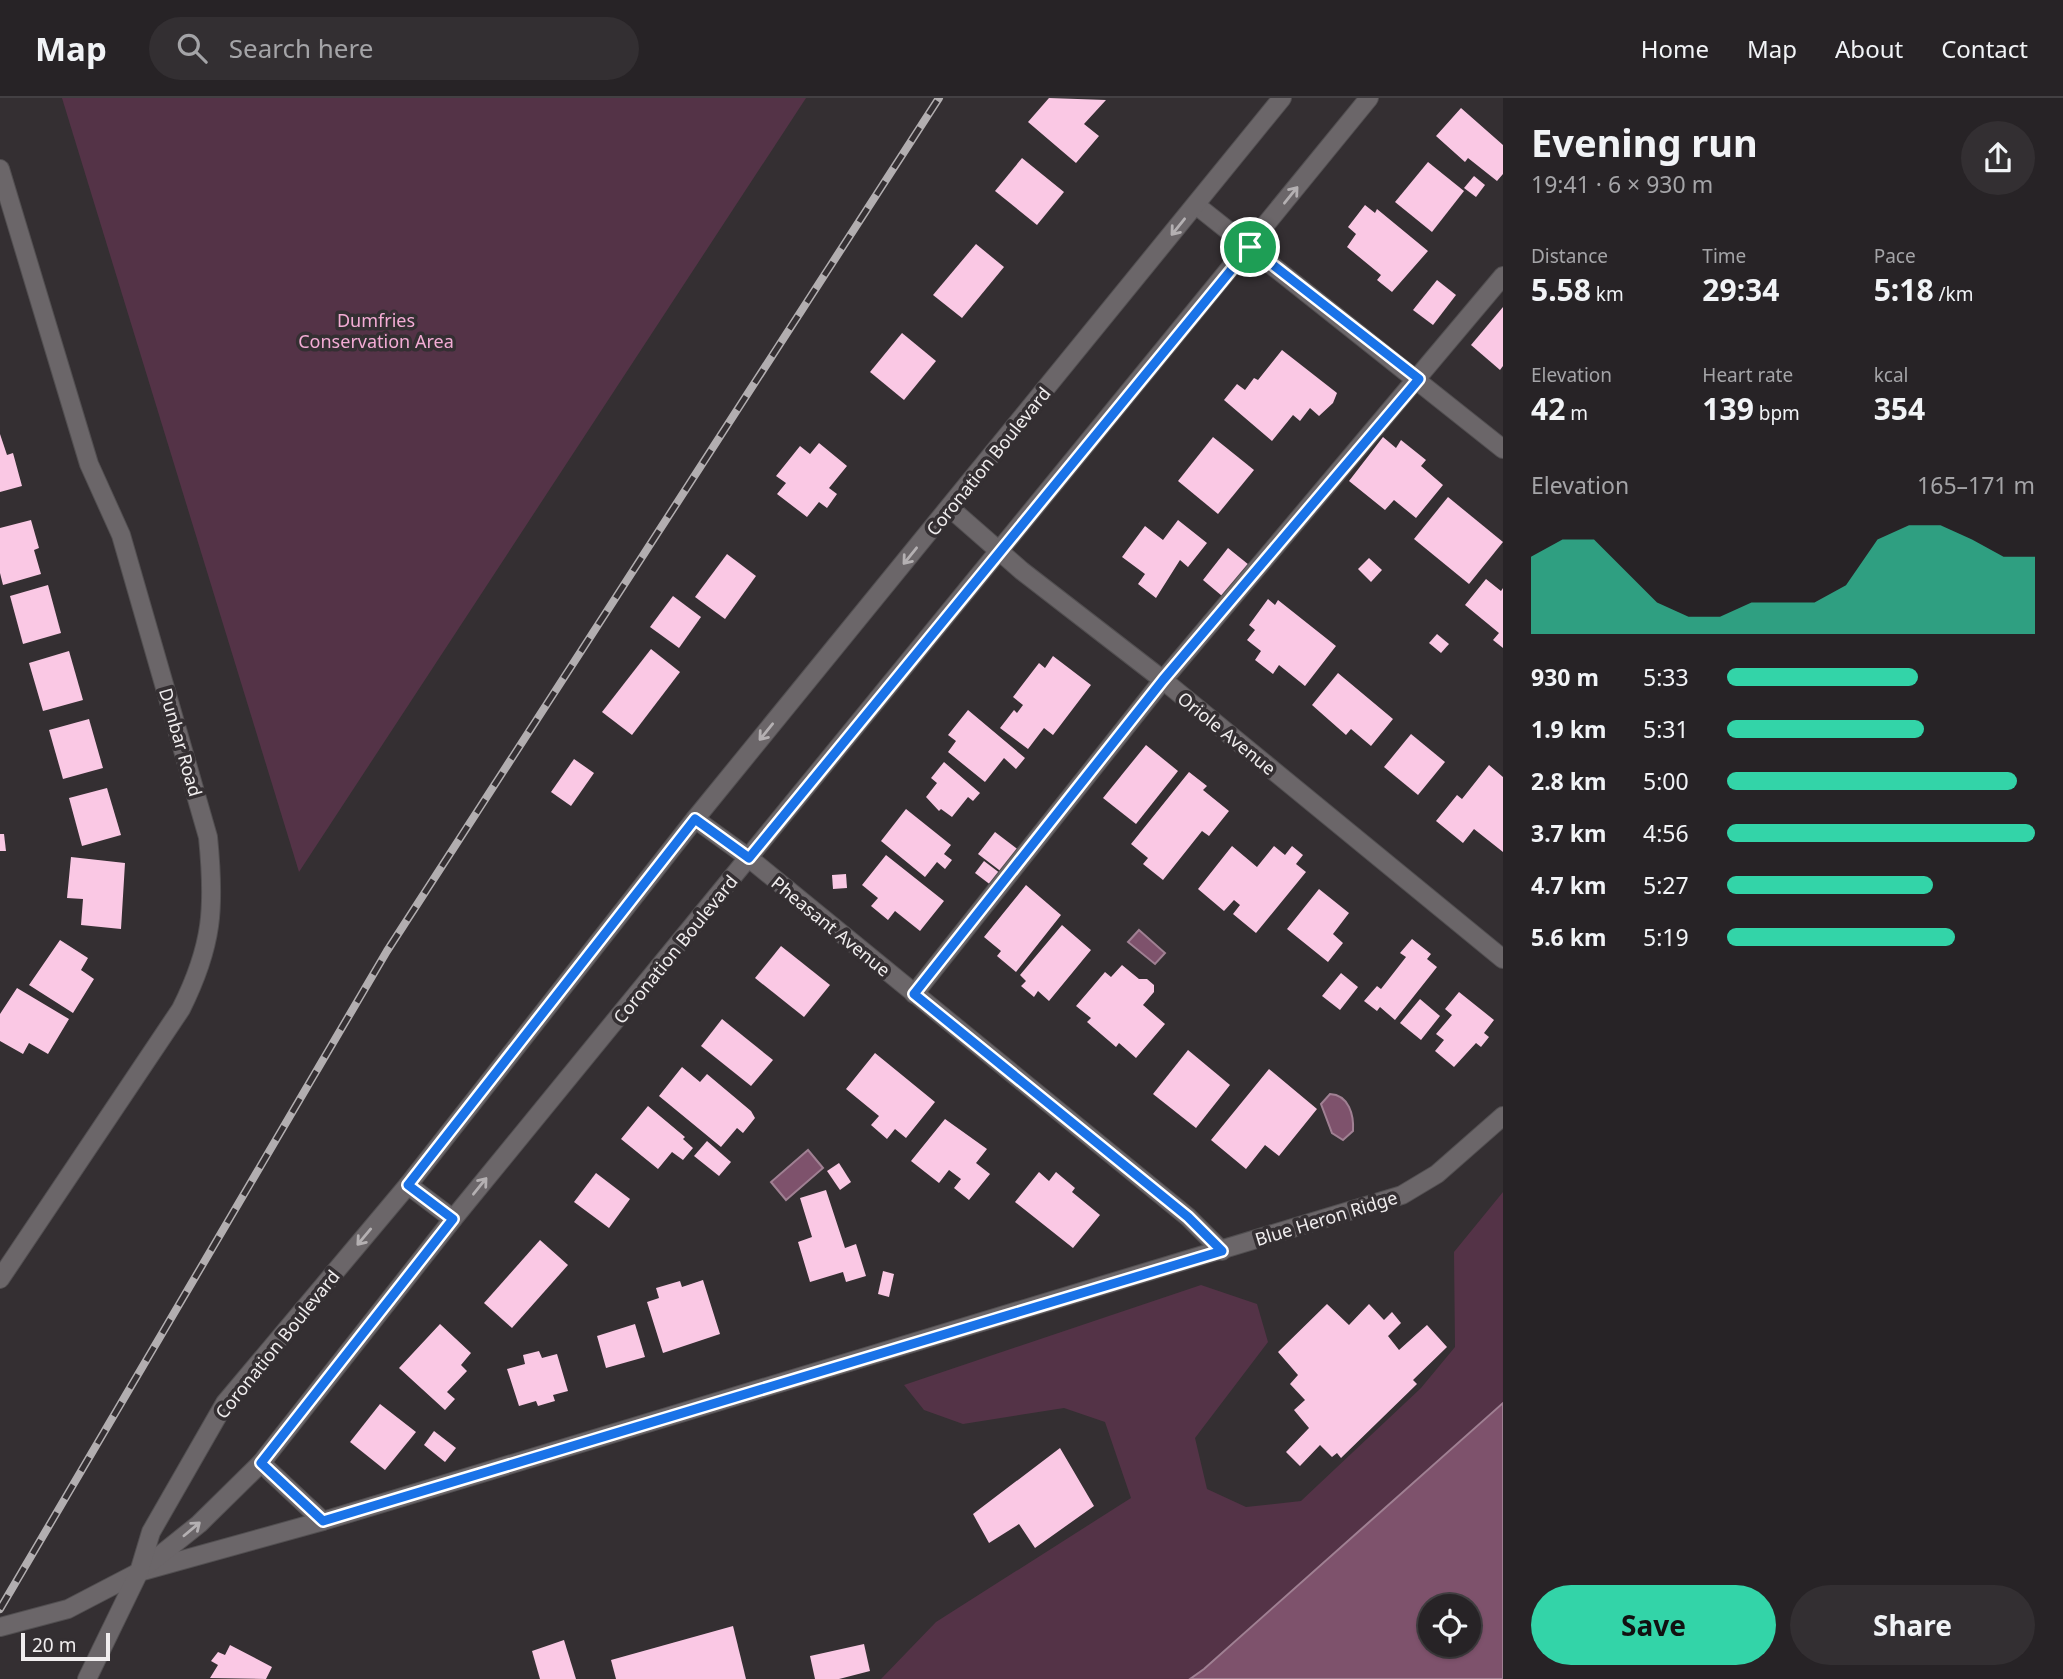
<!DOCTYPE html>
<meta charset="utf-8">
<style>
body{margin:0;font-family:"Noto Sans",sans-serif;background:#332f32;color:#f1f3f6;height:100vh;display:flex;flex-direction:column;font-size:26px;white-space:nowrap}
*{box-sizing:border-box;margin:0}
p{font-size:23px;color:#a4a4a7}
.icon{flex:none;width:38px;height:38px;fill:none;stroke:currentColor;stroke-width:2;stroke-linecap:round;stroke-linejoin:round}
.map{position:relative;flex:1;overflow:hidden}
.panel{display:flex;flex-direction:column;background:#272326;width:560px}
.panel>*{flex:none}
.tools{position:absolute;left:1418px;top:1496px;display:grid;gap:14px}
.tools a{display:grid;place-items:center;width:63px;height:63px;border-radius:50%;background:#272326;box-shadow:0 2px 5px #0004,0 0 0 2px #434043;font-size:35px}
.scale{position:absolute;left:21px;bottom:18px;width:89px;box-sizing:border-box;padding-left:7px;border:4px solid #f0edee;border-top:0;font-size:19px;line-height:24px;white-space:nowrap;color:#f0edee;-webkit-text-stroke:5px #342f32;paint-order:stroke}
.pin{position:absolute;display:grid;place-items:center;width:60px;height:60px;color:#fff;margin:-30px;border:4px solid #fff;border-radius:50%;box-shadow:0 2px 7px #0007}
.round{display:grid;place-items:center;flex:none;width:74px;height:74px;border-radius:37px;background:#332f32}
.headline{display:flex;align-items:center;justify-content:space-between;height:119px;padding:0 28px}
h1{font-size:38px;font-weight:700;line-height:52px}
.stats{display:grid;grid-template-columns:repeat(3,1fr);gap:10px;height:119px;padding:7px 28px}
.stats div{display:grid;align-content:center}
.stats b{font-size:30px;font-weight:700}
.stats small{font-size:19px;font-weight:400}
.stats p{font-size:19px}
.chart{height:196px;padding:14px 28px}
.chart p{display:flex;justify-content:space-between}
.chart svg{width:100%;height:126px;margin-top:7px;fill:#33d4a8;opacity:.7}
.primary-button{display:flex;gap:14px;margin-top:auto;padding:14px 28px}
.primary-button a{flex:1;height:80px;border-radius:42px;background:#33d4a8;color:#111;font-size:28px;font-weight:700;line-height:80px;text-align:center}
.primary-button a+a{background:#332f32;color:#f1f3f6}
ul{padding:0 28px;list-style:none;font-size:23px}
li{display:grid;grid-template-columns:112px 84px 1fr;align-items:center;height:52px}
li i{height:18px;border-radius:9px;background:#33d4a8}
header{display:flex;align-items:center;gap:42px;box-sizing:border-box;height:98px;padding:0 35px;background:#272326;border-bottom:2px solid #434043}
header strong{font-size:33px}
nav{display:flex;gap:38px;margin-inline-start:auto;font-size:24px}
.search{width:490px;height:63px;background:#332f32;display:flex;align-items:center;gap:18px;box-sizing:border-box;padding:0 24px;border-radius:38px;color:#a4a4a7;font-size:26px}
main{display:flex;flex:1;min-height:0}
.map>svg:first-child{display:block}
.green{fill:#543347}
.water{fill:#7e526c;stroke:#a08093;stroke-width:2;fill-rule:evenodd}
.building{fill:#fac8e4}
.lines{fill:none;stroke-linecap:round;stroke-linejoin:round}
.service-casing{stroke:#524f51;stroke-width:20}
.minor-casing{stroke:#524f51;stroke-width:20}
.tertiary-casing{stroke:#524f51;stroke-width:20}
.secondary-casing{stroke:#524f51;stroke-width:20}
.service{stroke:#6b6669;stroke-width:18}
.minor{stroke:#6b6669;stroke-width:18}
.tertiary{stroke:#6b6669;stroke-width:18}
.secondary{stroke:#6b6669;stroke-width:18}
.rail-casing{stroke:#b2aeb0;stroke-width:8}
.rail{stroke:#342f32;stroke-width:5;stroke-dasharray:16;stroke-linecap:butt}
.oneway{stroke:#b4b0b2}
.route-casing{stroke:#fff;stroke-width:14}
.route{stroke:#1a73e8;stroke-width:9}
.labels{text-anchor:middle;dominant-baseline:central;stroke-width:7;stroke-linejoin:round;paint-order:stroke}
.park-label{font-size:18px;fill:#f3acd5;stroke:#342f32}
.street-label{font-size:18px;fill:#f0edee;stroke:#342f32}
</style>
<header>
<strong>Map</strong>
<div class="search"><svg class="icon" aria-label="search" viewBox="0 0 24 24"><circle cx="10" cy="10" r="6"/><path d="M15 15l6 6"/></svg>Search here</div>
<nav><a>Home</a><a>Map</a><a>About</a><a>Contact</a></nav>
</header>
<main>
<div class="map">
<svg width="1503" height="1581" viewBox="0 0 1503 1581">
<rect width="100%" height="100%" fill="#342f32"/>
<g class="green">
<polygon points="62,0 806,0 299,774"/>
<polygon points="1503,1094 1503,1305 1204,1571 1190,1581 881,1581 936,1524 1131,1400 1105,1324 1064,1310 963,1326 924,1312 904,1287 1201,1187 1257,1206 1268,1244 1195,1340 1207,1391 1246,1409 1301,1403 1421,1290 1455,1249 1454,1154"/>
</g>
<g class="water">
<polygon points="1139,832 1165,855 1155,866 1128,844"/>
<path d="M 1330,996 C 1349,997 1354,1017 1353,1033 L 1343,1042 L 1332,1035 L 1321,1006 Z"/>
<polygon points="808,1052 823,1070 786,1102 771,1084"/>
<path d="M 1503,1305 L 1503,1581 L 1190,1581 L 1204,1571 ZM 1430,1508 L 1468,1508 L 1468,1547 L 1430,1547 Z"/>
</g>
<g class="building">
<polygon points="1049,0 1106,2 1084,26 1099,38 1076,65 1028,24"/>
<polygon points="1461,10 1503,47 1503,76 1497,83 1468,60 1465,64 1436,38"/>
<polygon points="1022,60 1064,94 1037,127 995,93"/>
<polygon points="1428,64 1464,93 1432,134 1395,104"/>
<polygon points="1474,78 1485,87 1476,99 1464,90"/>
<polygon points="1365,107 1375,115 1377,111 1428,153 1392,194 1377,182 1381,177 1347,149 1356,136 1348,129"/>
<polygon points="976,146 1004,169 962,220 933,197"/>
<polygon points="1437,182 1456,197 1433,227 1413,212"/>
<polygon points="1503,209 1503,268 1500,272 1471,247"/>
<polygon points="902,235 936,263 904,302 870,274"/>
<polygon points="1282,252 1337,295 1333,305 1319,318 1310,310 1300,323 1293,317 1272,343 1224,302 1237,286 1245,292 1254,280 1258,282"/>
<polygon points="0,336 7,357 13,355 22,388 0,394"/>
<polygon points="1213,339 1254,372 1218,416 1178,383"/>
<polygon points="1383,339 1396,350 1401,342 1426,362 1421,368 1443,387 1416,420 1394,402 1385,412 1349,383"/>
<polygon points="819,345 847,368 829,390 837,396 827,410 819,404 807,419 777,396 786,385 776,378 800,348 810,356"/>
<polygon points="1448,399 1503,444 1469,486 1414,441"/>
<polygon points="31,422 39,450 34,452 41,476 3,487 0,475 0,430"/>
<polygon points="1178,422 1207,445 1188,469 1180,462 1156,500 1138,486 1145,476 1122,459 1145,428 1163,442"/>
<polygon points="1228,450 1254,471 1228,503 1203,482"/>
<polygon points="727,456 756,478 725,521 695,499"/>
<polygon points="1369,460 1382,472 1371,484 1358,471"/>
<polygon points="1486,481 1501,493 1503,490 1503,550 1493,542 1499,535 1465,507"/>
<polygon points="48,487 61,535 23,546 10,498"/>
<polygon points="673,498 701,519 679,550 650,529"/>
<polygon points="1268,501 1275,507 1278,502 1336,548 1305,588 1279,567 1273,576 1255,562 1261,553 1247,542 1255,532 1249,527"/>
<polygon points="1437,536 1449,546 1441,555 1429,545"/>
<polygon points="651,551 680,574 632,637 602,614"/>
<polygon points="69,553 83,602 43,613 29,565"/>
<polygon points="1053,558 1091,587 1053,637 1044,630 1028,651 1000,630 1014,612 1017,615 1023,607 1013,599 1039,565 1045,570"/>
<polygon points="1338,575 1393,621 1371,648 1351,631 1346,637 1312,607"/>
<polygon points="968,612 1025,660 1016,671 1004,660 985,684 948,654 956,643 948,637"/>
<polygon points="89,621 103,670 63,681 49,632"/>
<polygon points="1411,636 1445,664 1418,697 1384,669"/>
<polygon points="1146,647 1178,673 1136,726 1103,700"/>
<polygon points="574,661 594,675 571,708 551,694"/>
<polygon points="944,664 980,695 973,703 968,699 952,719 941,711 939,713 926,699 937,685 931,680"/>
<polygon points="1489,667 1503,679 1503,754 1474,731 1463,745 1436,723 1457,697 1462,701"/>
<polygon points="1189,674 1207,688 1203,692 1229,713 1209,738 1202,733 1163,782 1143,766 1148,760 1131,746"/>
<polygon points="107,690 121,737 82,748 69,700"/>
<polygon points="906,711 951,747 944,756 952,762 945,771 937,764 925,779 881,743"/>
<polygon points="995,734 1024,756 1007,778 978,756"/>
<polygon points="0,736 4,736 6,753 0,753"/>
<polygon points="1232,748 1257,769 1274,748 1285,757 1292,748 1303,757 1296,766 1306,774 1256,835 1233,816 1240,807 1234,802 1224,813 1198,791"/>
<polygon points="886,757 944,803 920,833 895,813 888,822 871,808 878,800 862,787"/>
<polygon points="71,759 125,765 121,831 81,827 83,801 67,800"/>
<polygon points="984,763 1005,779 996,791 975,775"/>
<polygon points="846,776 847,790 833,791 832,777"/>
<polygon points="1026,787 1061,817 1016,874 997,858 1001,853 984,839"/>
<polygon points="1319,791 1349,815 1333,836 1343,845 1328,864 1287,831"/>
<polygon points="1062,827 1091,852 1049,903 1038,893 1034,899 1021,888 1026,883 1020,877"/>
<polygon points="1412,841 1431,856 1427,861 1437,869 1395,922 1380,909 1377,913 1364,903 1377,888 1381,891 1406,859 1400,855"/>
<polygon points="60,842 88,860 81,872 94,881 73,915 29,887"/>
<polygon points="781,848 830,887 804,919 755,880"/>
<polygon points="1122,867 1139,881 1147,881 1154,887 1154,894 1143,907 1165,926 1136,960 1119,945 1116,949 1087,924 1091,920 1076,908 1105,874 1111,879"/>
<polygon points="1341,875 1358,889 1340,912 1322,898"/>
<polygon points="17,890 69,921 48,956 29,945 23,956 0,943 0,916"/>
<polygon points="1459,894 1494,922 1484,935 1489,939 1481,949 1476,945 1454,969 1435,953 1444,942 1436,936 1452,917 1445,911"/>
<polygon points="1420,901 1440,918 1421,942 1400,925"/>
<polygon points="722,921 773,962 751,988 701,948"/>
<polygon points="1188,952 1230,987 1196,1030 1153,996"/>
<polygon points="875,955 935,1004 906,1040 895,1031 887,1041 871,1027 879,1018 846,991"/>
<polygon points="682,969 700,984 707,976 751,1013 755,1020 743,1035 737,1030 721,1049 659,998"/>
<polygon points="1269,971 1317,1011 1279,1058 1265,1047 1246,1071 1211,1042"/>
<polygon points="648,1008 685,1039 683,1041 693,1050 683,1062 672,1054 658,1071 621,1041"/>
<polygon points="945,1021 987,1051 976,1065 990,1076 969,1102 954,1090 961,1081 949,1072 939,1085 911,1063"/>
<polygon points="707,1043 731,1064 719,1078 694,1058"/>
<polygon points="839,1065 851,1084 840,1092 827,1073"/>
<polygon points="1039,1074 1049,1083 1056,1074 1075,1090 1072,1094 1100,1117 1073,1150 1015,1104"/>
<polygon points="596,1075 630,1101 609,1130 574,1104"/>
<polygon points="826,1092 845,1150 856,1146 866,1178 846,1184 843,1174 810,1184 798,1144 812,1139 800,1100"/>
<polygon points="540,1142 568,1167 512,1230 484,1205"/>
<polygon points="883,1173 894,1176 889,1199 878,1196"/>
<polygon points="703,1182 720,1236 663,1255 647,1204 659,1200 656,1190 680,1183 682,1189"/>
<polygon points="1327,1206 1349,1227 1369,1206 1384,1222 1392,1214 1401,1225 1388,1238 1399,1252 1427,1227 1447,1249 1413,1282 1417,1286 1341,1360 1337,1355 1332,1359 1320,1347 1300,1368 1286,1354 1309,1330 1294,1312 1305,1302 1290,1286 1298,1277 1278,1254"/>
<polygon points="440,1226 471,1255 461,1267 467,1273 447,1294 455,1301 445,1312 399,1270"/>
<polygon points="635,1226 645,1259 606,1270 597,1238"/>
<polygon points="539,1253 542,1260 557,1256 568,1293 553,1297 555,1303 538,1308 536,1303 519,1308 507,1271 525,1266 523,1257"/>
<polygon points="380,1306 416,1334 385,1372 350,1344"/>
<polygon points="434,1333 456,1350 445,1364 424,1347"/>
<polygon points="1060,1350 1094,1408 1035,1450 1019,1426 989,1445 973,1416"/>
<polygon points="733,1528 746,1581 616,1581 611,1562"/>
<polygon points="564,1542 576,1581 540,1581 532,1553"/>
<polygon points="864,1546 870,1573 839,1581 815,1581 810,1558"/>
<polygon points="230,1547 272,1569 266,1581 210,1580 218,1567 211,1563 218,1554 225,1557"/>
</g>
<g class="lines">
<g class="service-casing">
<polyline id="service" points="914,896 1163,582 1503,178"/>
</g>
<g class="minor-casing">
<g id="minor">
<polyline points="1196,107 1503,351"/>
<polyline points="950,410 1022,473 1163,582 1503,861"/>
<polyline points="695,721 749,760 1188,1119 1222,1153"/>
<polyline points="261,1365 323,1423"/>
<polyline points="139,1474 323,1423 1402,1097 1437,1076 1503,1018"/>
</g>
</g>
<g class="tertiary-casing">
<path id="tertiary" d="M 0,71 L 89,366 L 121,437 L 208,739 C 215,809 213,847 181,911 L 0,1181"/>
</g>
<g class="secondary-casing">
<g id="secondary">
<polyline points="408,1087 453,1121"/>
<polyline points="0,1529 68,1511 139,1474 199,1426 261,1365 453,1121 1369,0"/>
<polyline points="87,1581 139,1474 151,1434 225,1305 408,1087 695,721 1282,0"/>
</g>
</g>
<use href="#service" class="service"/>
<use href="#minor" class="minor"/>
<use href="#tertiary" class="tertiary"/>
<use href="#secondary" class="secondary"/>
<g class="rail-casing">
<polyline id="rail" points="0,1511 387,853 939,0"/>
</g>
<use href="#rail" class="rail"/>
</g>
<defs><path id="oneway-shaft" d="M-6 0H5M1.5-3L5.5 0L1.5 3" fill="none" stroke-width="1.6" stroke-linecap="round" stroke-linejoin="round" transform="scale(1.75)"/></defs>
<g class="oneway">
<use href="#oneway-shaft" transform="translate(1291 97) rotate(-51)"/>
<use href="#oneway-shaft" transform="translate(1178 129) rotate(129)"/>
<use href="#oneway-shaft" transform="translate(910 458) rotate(129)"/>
<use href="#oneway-shaft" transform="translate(766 634) rotate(129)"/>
<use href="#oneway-shaft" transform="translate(480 1088) rotate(-51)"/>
<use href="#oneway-shaft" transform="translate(364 1139) rotate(130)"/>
<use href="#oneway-shaft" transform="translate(192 1431) rotate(-40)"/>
</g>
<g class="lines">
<g class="route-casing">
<polygon id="route" points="1250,149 1419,281 1163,582 914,896 1188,1119 1222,1153 323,1423 261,1365 453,1121 408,1087 695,721 749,760"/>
</g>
<use href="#route" class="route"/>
</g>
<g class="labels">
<g class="park-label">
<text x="376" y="222">Dumfries<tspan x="376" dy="21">Conservation Area</tspan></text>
</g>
<g class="street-label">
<text transform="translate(988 363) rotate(-51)">Coronation Boulevard</text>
<text transform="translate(1227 635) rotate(39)">Oriole Avenue</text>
<text transform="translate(181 644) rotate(74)">Dunbar Road</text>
<text transform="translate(831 828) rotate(39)">Pheasant Avenue</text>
<text transform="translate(675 851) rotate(-51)">Coronation Boulevard</text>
<text transform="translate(1326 1120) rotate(-17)">Blue Heron Ridge</text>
<text transform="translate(277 1246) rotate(-51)">Coronation Boulevard</text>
</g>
</g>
</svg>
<div class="tools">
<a><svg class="icon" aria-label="locate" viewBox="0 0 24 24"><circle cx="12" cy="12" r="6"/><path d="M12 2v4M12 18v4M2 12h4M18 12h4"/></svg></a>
</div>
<div class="scale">20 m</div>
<div class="pin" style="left:1250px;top:149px;background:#1e9e55"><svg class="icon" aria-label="arrive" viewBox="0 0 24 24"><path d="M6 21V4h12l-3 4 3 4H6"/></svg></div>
</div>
<section class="panel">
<div class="headline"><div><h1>Evening run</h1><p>19:41 · 6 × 930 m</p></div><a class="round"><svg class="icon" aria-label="share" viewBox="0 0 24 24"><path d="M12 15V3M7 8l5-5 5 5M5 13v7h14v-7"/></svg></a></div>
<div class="stats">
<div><p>Distance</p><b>5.58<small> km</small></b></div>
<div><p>Time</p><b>29:34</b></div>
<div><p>Pace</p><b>5:18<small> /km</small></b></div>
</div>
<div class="stats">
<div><p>Elevation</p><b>42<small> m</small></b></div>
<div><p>Heart rate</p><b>139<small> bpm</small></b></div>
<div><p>kcal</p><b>354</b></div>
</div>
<div class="chart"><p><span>Elevation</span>165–171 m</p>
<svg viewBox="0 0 160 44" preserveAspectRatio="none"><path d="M0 44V17L10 11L20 11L30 22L40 33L50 38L60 38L70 33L80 33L90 33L100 27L110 11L120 6L130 6L140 11L150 17L160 17V44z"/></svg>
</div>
<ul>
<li><b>930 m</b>5:33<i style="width:62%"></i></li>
<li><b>1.9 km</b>5:31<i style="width:64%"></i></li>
<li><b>2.8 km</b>5:00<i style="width:94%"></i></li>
<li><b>3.7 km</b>4:56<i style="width:100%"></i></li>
<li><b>4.7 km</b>5:27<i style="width:67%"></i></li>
<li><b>5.6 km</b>5:19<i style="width:74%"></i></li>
</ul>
<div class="primary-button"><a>Save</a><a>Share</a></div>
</section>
</main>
